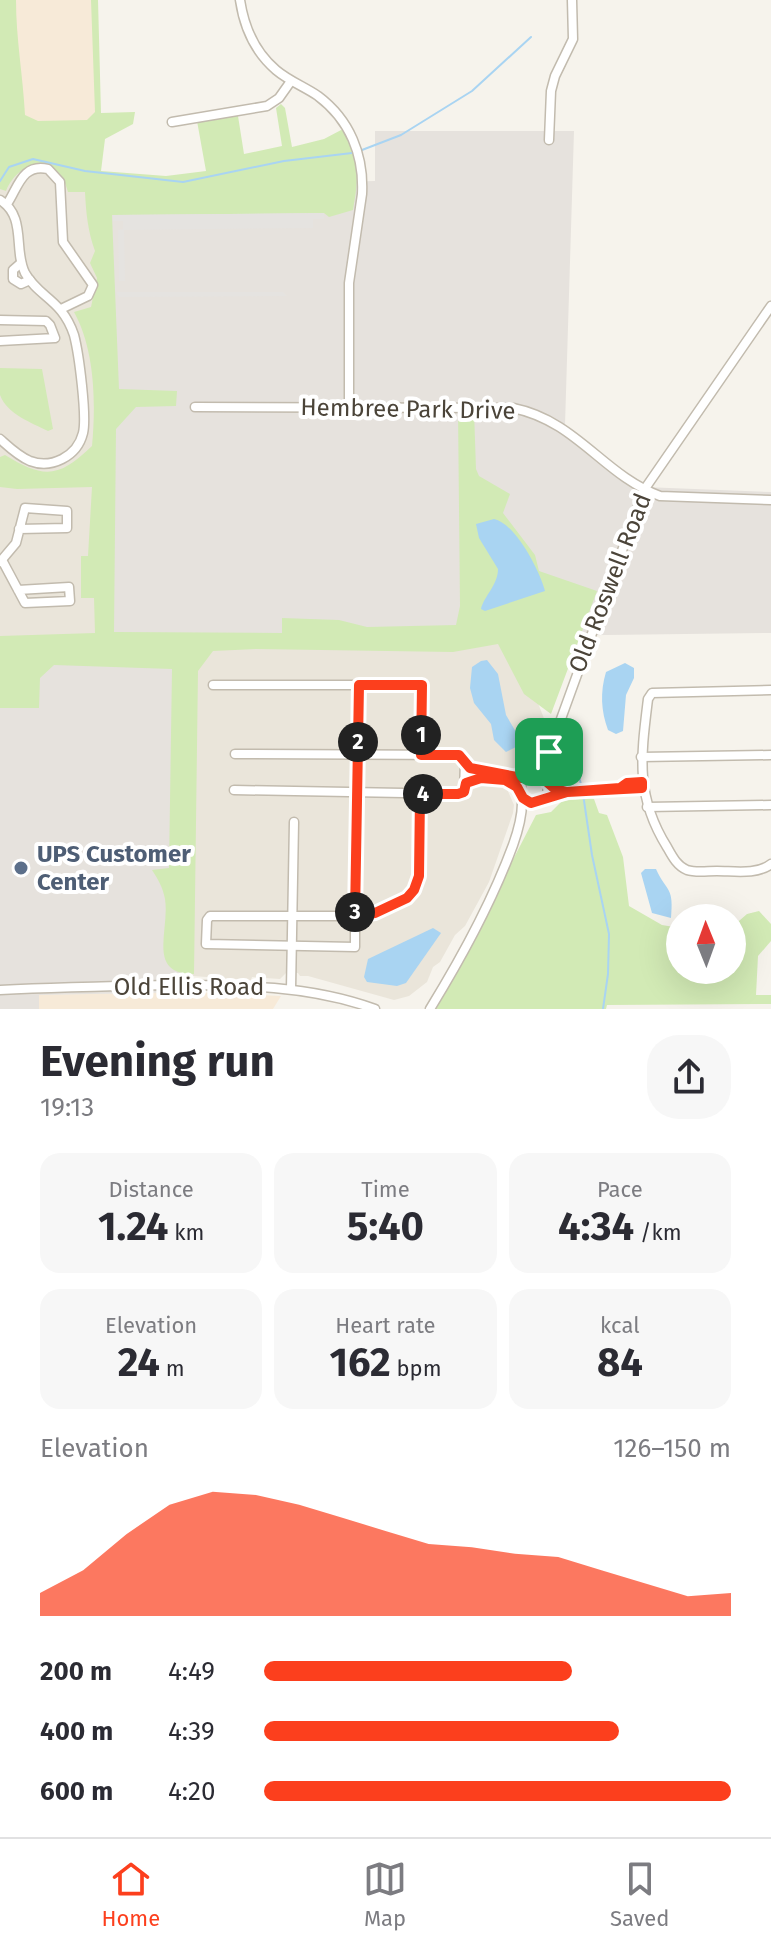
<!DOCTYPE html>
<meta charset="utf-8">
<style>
body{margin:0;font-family:"Fira Sans",sans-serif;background:#f7f7f7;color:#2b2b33;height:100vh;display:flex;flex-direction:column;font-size:30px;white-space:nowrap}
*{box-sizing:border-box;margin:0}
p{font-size:26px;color:#7c7c81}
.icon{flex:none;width:44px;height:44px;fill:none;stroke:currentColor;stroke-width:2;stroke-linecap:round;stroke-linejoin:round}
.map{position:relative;height:1009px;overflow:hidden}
.side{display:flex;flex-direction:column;background:#fff;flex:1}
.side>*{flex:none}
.needle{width:52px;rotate:359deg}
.tools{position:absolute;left:666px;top:904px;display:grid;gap:16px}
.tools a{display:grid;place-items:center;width:80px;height:80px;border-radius:50%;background:#fff;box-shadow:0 8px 32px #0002;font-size:40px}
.pin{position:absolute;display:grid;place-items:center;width:68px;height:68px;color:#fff;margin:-34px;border-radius:16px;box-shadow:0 4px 12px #0006}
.km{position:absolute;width:40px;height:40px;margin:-20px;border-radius:50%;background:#222;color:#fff;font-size:22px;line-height:40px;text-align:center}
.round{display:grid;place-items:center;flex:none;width:84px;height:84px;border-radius:32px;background:#f7f7f7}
.overview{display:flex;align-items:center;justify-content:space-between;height:136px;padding:0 40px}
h1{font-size:44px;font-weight:700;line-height:60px}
.figures{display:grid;grid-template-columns:repeat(3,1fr);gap:12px;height:136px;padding:8px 40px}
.figures div{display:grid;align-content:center;border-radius:20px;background:#f7f7f7;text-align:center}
.figures b{font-size:40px;font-weight:700}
.figures small{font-size:22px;font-weight:400}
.figures p{font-size:22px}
.chart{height:224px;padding:16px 40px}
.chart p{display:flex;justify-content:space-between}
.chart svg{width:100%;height:144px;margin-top:8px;fill:#fc3f1d;opacity:.7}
ul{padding:0 40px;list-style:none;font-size:26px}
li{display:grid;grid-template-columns:128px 96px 1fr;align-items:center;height:60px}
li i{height:20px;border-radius:10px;background:#fc3f1d}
.tabs{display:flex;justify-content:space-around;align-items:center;height:112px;border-top:2px solid #e1e1e2;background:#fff;font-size:22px;color:#7c7c81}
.tabs a{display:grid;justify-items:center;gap:4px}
.tabs .on{color:#fc3f1d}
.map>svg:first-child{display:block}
.residential{fill:#eae5da}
.commercial{fill:#f7ead8}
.industrial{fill:#e6e2dd}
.green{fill:#d2eab5}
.parking{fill:#e5e3e0}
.water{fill:#a9d4f2}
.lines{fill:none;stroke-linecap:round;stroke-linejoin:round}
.stream{stroke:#a9d4f2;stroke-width:2}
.minor-casing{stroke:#c2bbae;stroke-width:11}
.minor{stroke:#fff;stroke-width:8}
.route-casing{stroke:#fff;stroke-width:16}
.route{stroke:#fc3f1d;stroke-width:10}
.service-dot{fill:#5c6f8a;stroke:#fff;stroke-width:3}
.labels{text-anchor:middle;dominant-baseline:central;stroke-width:8;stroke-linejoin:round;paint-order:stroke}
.street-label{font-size:24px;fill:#4b4439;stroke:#fff}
.service-label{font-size:24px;font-weight:bold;fill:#4e5e75;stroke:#fff;text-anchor:start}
</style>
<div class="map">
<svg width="771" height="1009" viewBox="0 0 771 1009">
<rect width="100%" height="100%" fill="#f6f3ec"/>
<g class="residential">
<polygon points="0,152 51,154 100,180 111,639 0,639"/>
<polygon points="499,637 530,683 547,726 538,759 514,768 507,789 514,805 513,813 489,882 465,926 455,935 440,962 433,967 427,982 409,996 394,1000 308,976 300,976 298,973 286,973 280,979 252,977 251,980 192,976 190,640"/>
</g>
<g class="commercial">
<polygon points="0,0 95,0 100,180 51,154 0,152"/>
<polygon points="192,992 281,996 273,1009 39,1009 38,995"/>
</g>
<polygon class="industrial" points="375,131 574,131 565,425 644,487 771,492 771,633 190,640 192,992 39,995 39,1009 0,1009 0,639 111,639 100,180 202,185 375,181"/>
<g class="green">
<path d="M 0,0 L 16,0 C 16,39 23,76 25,115 L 38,121 L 87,120 L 95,112 L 91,0 L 98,0 L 101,113 L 135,112 L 133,124 L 105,139 L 101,171 L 166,176 L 206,171 L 197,121 L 238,116 L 244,154 L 282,146 L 276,108 L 281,104 L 285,108 L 292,147 L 324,139 L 343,129 C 360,159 359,176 353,210 L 329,217 L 324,213 L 112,215 L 119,389 L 177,391 L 176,406 L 136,407 L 116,429 L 114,632 L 282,633 L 282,618 L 339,620 L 367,627 L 456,625 L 460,606 L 458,410 L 474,411 L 476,469 L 479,476 L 510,494 L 503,513 L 535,555 L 539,571 L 597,591 L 551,714 L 524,694 L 498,644 L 453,652 L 256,649 L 213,651 L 198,671 L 194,974 C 146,974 170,931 165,899 C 163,888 158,879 152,870 L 169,868 L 172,669 L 54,665 L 40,678 L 39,708 L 0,708 L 0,636 L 95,633 L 94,598 L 81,598 L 81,556 L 88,556 L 92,487 L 17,489 L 0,487 L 0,457 L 5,455 C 44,479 59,478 92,446 C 96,403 95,350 74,312 L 91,307 L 97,278 L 90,263 L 95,251 C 88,232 86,213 85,192 L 68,192 C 58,152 20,158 6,191 L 0,189 Z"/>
<path d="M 0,368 L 42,369 L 53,429 L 48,431 C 32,423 7,414 0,395 C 0,389 0,376 0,368 Z"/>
<polygon points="588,798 594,799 599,813 607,815 623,857 629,906 662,925 680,928 680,970 732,970 732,927 747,914 759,911 771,924 771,941 758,956 756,995 771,995 771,1004 607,1005 606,1009 436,1009 536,815 551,812 562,801"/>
</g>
<g class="parking">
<polygon points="324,213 324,219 313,219 313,228 124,230 125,281 119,281 118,230 123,229 123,221 113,221 113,215"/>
<polygon points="116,292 283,292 287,296 119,297"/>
</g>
<g class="water">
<path d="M 494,519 C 515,523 540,571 545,591 L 485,611 L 481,609 C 484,596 498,585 498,569 L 479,538 L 476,524 Z"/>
<polygon points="487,660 498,674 506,715 519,737 516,747 506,752 494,740 491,724 474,703 470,688 472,667 481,661"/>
<path d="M 625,663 L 634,668 L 634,678 L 626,695 L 623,731 L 616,734 L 608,730 C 601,711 600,692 606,672 Z"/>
<path d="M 645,869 L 656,869 C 667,893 674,886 671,918 L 652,913 L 641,873 Z"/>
<polygon points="433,928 441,933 406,983 397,986 367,982 364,977 368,959"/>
</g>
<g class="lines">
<g class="stream">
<polyline points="362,150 401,135 472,91 531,37"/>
<polyline points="0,181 9,167 33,159 85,171 183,182 284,161 352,153"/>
<polyline points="564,740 573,754 582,788"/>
<polyline points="583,794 592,855 609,934 608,974 603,1009"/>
</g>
<g class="minor-casing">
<g id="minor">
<path d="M 240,0 C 244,27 255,52 276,70 C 289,81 305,87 318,96 C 350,120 364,155 362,194 L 349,283 L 349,407"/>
<polyline points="172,122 267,106 279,98 291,81"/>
<polyline points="549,140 551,91 555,76 573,39 572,0"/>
<path d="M 0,200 C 27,217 13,249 25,273 C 39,298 62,299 74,335 C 79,354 87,416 83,433 C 77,457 51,469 30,461 C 18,456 9,447 0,439"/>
<path d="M 7,204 C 18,188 22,163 48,169 L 60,182 L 63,242 L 93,285 L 88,296 L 61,309"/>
<polyline points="21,263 13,270 13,279 21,284 30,280"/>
<polyline points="0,320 46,321 50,325 55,338 0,341"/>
<path d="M 195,407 L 513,408 C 577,421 603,475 660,496 L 771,500"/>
<polyline points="2,560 25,603 70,601 69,587 18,590"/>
<polyline points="0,562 16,543 25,508 67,511 67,528 19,529"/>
<polyline points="213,685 422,685 421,755"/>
<polyline points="359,685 355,916 210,916 207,920 206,944 355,947 355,916 375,913 407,898 414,890 419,876 420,794"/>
<path d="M 771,690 L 652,693 L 648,699 C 641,756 635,796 667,847 C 672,856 677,866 687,870 C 696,873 707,871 717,871 C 734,871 757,875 771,864"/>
<polyline points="641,757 771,755"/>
<polyline points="466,766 525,778"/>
<polyline points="532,774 541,766 549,752 644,490 771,306"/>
<path d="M 466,783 C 483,774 507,777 520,791"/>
<polyline points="620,788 627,783 642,782"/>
<polyline points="234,790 458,794 464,792 465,761 459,755 235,754"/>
<polyline points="544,799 578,791 642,788"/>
<polyline points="647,807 771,805"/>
<polyline points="291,989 294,822"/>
<path d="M 0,990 C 57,987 114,986 171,985 C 240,985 309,985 375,1009"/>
<path d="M 430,1009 C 462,957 492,902 513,845 C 518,831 522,818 522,803 C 522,795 518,786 524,779 C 532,770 543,775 548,785 L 547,796 L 541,802 L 527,801 L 521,794"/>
</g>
</g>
<use href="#minor" class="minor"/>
</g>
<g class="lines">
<g class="route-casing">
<polyline id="route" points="549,752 537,770 522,778 470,768 459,755 421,755 422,685 359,685 355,916 375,913 407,898 414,890 419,876 420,794 458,794 464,792 466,783 481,778 505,780 517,787 523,798 531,803 567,792 620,788 627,783 642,782 642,788 567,792 555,789 547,782 549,752"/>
</g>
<use href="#route" class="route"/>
</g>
<circle class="service-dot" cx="21" cy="868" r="8"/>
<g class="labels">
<g class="street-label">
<text transform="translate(408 409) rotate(1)">Hembree Park Drive</text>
<text transform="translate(610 583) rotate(-69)">Old Roswell Road</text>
<text x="189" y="987">Old Ellis Road</text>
</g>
<g class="service-label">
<text x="37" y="854">UPS Customer<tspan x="37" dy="28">Center</tspan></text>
</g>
</g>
</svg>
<div class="tools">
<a><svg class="needle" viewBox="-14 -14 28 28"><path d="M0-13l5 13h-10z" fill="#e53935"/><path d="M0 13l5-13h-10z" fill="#7c7c81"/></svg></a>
</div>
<div class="pin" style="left:549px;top:752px;background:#1e9e55"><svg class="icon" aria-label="arrive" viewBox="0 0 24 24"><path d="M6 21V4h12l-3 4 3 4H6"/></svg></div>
<b class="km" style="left:421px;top:735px">1</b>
<b class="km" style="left:358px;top:742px">2</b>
<b class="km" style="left:355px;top:912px">3</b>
<b class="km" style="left:423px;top:794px">4</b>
</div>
<section class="side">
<div class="overview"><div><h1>Evening run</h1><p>19:13</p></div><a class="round"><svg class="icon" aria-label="share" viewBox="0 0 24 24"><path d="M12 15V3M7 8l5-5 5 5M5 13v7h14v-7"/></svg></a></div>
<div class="figures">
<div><p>Distance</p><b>1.24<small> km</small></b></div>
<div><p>Time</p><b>5:40</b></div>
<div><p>Pace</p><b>4:34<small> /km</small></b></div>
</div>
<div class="figures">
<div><p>Elevation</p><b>24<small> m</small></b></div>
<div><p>Heart rate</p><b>162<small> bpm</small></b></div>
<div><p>kcal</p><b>84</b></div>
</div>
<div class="chart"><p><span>Elevation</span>126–150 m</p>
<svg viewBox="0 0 160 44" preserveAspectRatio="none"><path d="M0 44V37L10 30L20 19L30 10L40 6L50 7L60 10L70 14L80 18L90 22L100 23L110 25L120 26L130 30L140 34L150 38L160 37V44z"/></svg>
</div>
<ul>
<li><b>200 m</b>4:49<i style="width:66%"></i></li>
<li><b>400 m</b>4:39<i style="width:76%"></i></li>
<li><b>600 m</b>4:20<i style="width:100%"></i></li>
</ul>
</section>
<nav class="tabs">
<a class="on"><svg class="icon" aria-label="home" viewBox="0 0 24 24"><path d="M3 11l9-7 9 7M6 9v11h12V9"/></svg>Home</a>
<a><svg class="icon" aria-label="map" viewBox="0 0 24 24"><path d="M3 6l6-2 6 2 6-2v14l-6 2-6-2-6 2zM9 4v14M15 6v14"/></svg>Map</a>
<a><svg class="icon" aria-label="saved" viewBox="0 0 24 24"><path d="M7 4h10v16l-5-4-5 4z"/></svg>Saved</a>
</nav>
